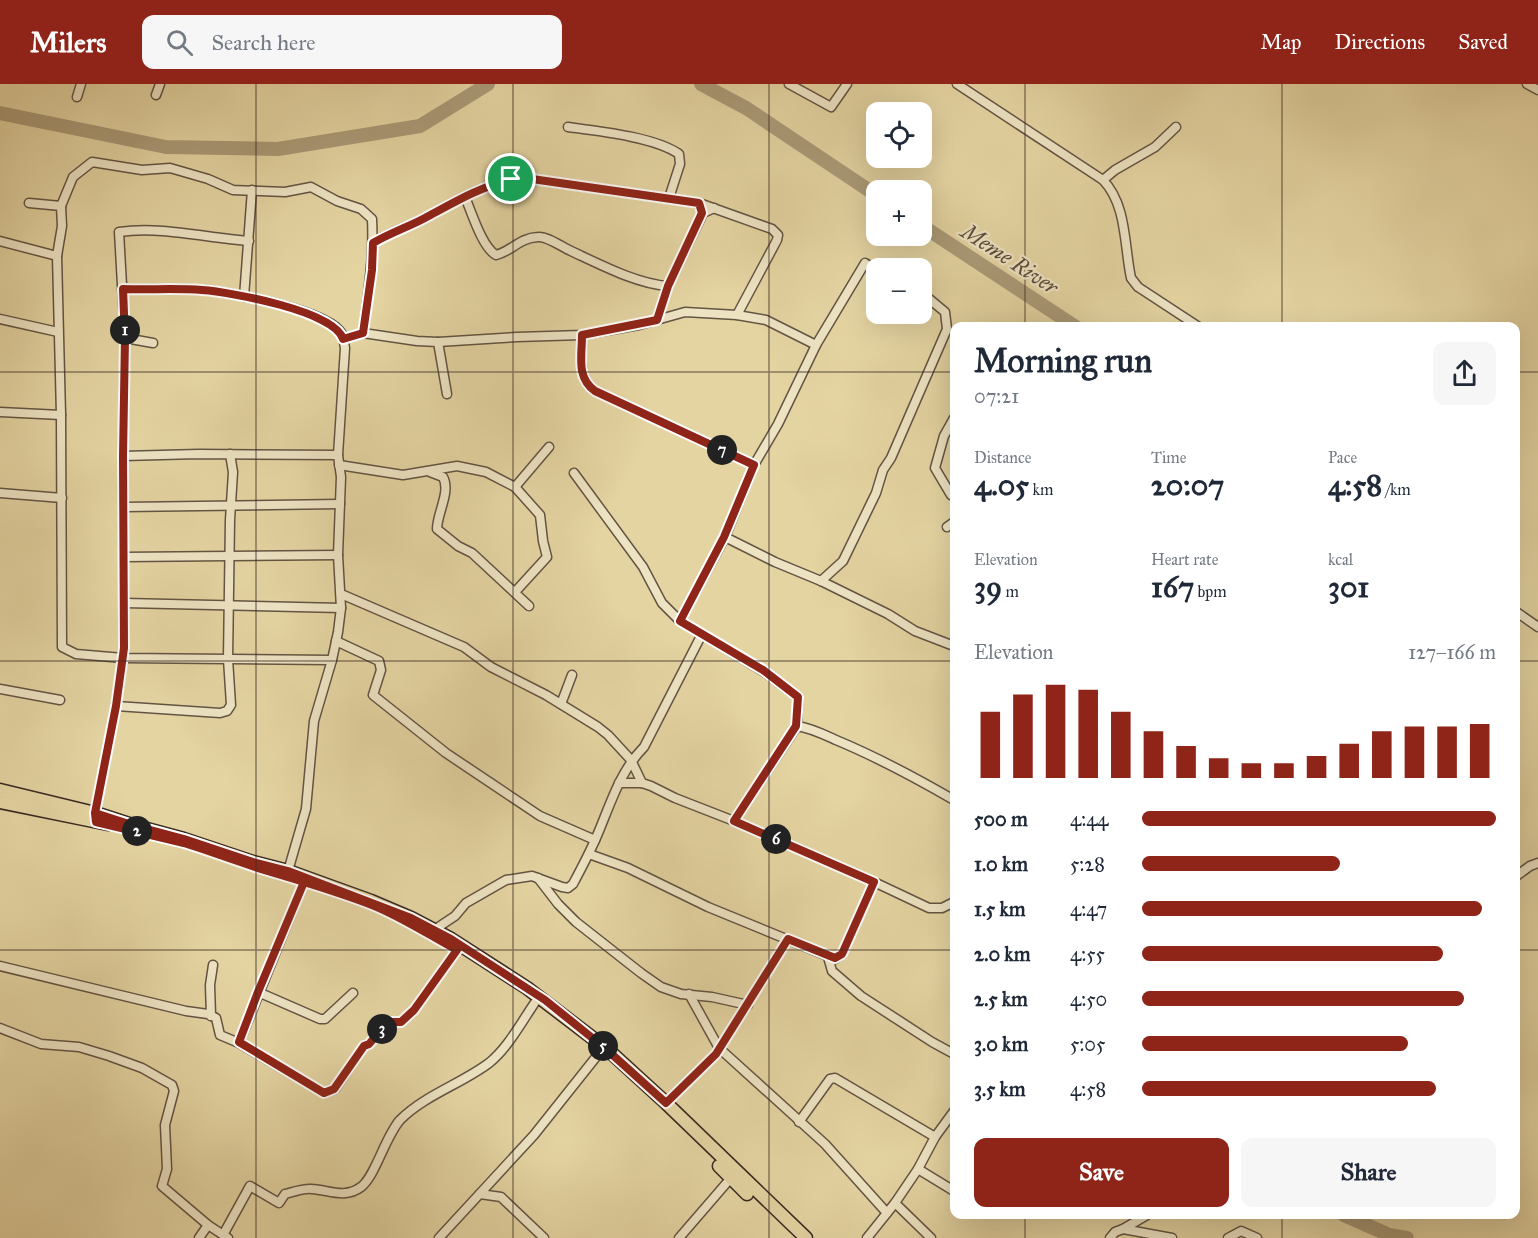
<!DOCTYPE html>
<meta charset="utf-8">
<style>
body{margin:0;font-family:"IM FELL Great Primer",serif;background:#f6f6f7;color:#1f2937;height:100vh;display:flex;flex-direction:column;font-size:22px;white-space:nowrap}
*{box-sizing:border-box;margin:0}
p{font-size:20px;color:#747a83}
.icon{flex:none;width:33px;height:33px;fill:none;stroke:currentColor;stroke-width:2;stroke-linecap:round;stroke-linejoin:round}
.map{position:relative;flex:1;overflow:hidden}
.side{position:absolute;left:950px;top:238px;width:570px;height:897px;display:flex;flex-direction:column;background:#fff;border-radius:12px;box-shadow:0 6px 24px #0002}
.side>*{flex:none}
.buttons{position:absolute;left:866px;top:18px;display:grid;gap:12px}
.buttons a{display:grid;place-items:center;width:66px;height:66px;border-radius:12px;background:#fff;box-shadow:0 6px 24px #0002;font-size:30px}
.pin{position:absolute;display:grid;place-items:center;width:51px;height:51px;color:#fff;margin:-26px;border:3px solid #fff;border-radius:50%;box-shadow:0 2px 6px #0007}
.km{position:absolute;width:30px;height:30px;margin:-15px;border-radius:50%;background:#222;color:#fff;font-size:16px;line-height:30px;text-align:center}
.round{display:grid;place-items:center;flex:none;width:63px;height:63px;border-radius:12px;background:#f6f6f7}
.summary{display:flex;align-items:center;justify-content:space-between;height:102px;padding:0 24px}
h1{font-size:33px;font-weight:800;line-height:45px}
.stats{display:grid;grid-template-columns:repeat(3,1fr);gap:9px;height:102px;padding:6px 24px}
.stats div{display:grid;align-content:center}
.stats b{font-size:30px;font-weight:800}
.stats small{font-size:16px;font-weight:400}
.stats p{font-size:16px}
.chart{height:168px;padding:12px 24px}
.chart p{display:flex;justify-content:space-between}
.chart svg{width:100%;height:108px;margin-top:6px;stroke:#8f2418;stroke-width:6}
.action{display:flex;gap:12px;margin-top:auto;padding:12px 24px}
.action a{flex:1;height:69px;border-radius:12px;background:#8f2418;color:#fff;font-size:24px;font-weight:800;line-height:69px;text-align:center}
.action a+a{background:#f6f6f7;color:#1f2937}
ul{padding:0 24px;list-style:none;font-size:20px}
li{display:grid;grid-template-columns:96px 72px 1fr;align-items:center;height:45px}
li i{height:15px;border-radius:8px;background:#8f2418}
header{display:flex;align-items:center;gap:36px;box-sizing:border-box;height:84px;padding:0 30px;background:#8f2418;color:#fff}
header strong{font-size:28px}
nav{display:flex;gap:33px;margin-inline-start:auto;font-size:21px}
.search{width:420px;height:54px;background:#f6f6f7;display:flex;align-items:center;gap:15px;box-sizing:border-box;padding:0 21px;border-radius:12px;color:#747a83;font-size:22px}
.map>svg:first-child{display:block}
.lines{fill:none;stroke-linecap:round;stroke-linejoin:round}
.river{stroke:#aa9a77;stroke-width:14}
.minor-casing{stroke:#635443;stroke-width:11}
.primary-casing{stroke:#382923;stroke-width:15}
.minor{stroke:#ede3c3;stroke-width:8}
.primary{stroke:#e4d4a2;stroke-width:12}
.route-casing{stroke:#fff;stroke-width:12}
.route{stroke:#8f2418;stroke-width:8}
.grid{fill:none;stroke:#382923;stroke-width:1.5;stroke-opacity:0.55}
.labels{text-anchor:middle;dominant-baseline:central;stroke-width:4.5;stroke-linejoin:round;paint-order:stroke}
.water-label{font-size:22px;font-style:italic;fill:#5a4b3c;stroke:#ede3c3}
</style>
<header>
<strong>Milers</strong>
<div class="search"><svg class="icon" aria-label="search" viewBox="0 0 24 24"><circle cx="10" cy="10" r="6"/><path d="M15 15l6 6"/></svg>Search here</div>
<nav><a>Map</a><a>Directions</a><a>Saved</a></nav>
</header>
<div class="map">
<svg width="1538" height="1154" viewBox="0 0 1538 1154">
<rect width="100%" height="100%" fill="#e4d4a2"/>
<filter id="stains"><feTurbulence type="fractalNoise" baseFrequency=".00333" numOctaves="4"/><feColorMatrix values="0 0 0 0 .2 0 0 0 0 .09 0 0 0 0 .02 0 0 0 .5 -.17"/></filter>
<radialGradient id="worn" r=".72"><stop offset=".6" stop-color="#630" stop-opacity="0"/><stop offset="1" stop-color="#630" stop-opacity=".3"/></radialGradient>
<g class="lines">
<g class="river">
<polyline points="701,0 746,24 876,111"/>
<polyline points="0,29 166,63 278,65 420,42 488,0"/>
<polyline points="921,141 1076,243"/>
<polyline points="1344,1131 1389,1151 1407,1154"/>
</g>
<g class="minor-casing">
<g id="minor">
<polyline points="789,0 831,23 847,0"/>
<path d="M 957,0 L 1103,96 C 1127,121 1124,161 1131,194 L 1138,203 L 1199,243"/>
<polyline points="1527,0 1538,6"/>
<polyline points="156,11 160,0"/>
<polyline points="77,13 81,0"/>
<path d="M 568,43 C 598,47 655,53 679,70 L 680,80 L 669,114"/>
<polyline points="1103,96 1115,86 1155,63 1176,43"/>
<path d="M 465,113 C 472,129 482,163 496,171 C 512,167 519,154 538,153 C 547,152 562,163 571,167 C 599,180 637,200 668,202"/>
<polyline points="29,119 61,122 62,142 57,172 61,331 62,563 76,570 123,574 332,576"/>
<path d="M 61,122 L 73,93 L 92,78 L 142,86 L 170,84 L 208,95 L 233,106 L 285,108 L 311,103 L 337,117 L 361,125 L 372,135 C 374,173 368,210 363,249"/>
<polyline points="0,157 57,172"/>
<path d="M 373,159 C 389,149 407,143 423,135 C 456,117 487,97 525,94 L 699,119 L 772,145 L 778,151 L 777,156 L 737,231"/>
<path d="M 123,205 C 149,206 176,204 202,206 C 229,208 330,226 342,250 C 344,254 344,260 345,264 L 338,371 L 341,393 L 338,471 L 341,524 L 338,548 L 332,576 L 314,637 L 306,725 L 288,787"/>
<polyline points="244,213 252,106"/>
<polyline points="0,235 58,248"/>
<polyline points="657,236 668,202 703,129 714,124"/>
<path d="M 582,251 C 582,273 577,293 595,307 L 754,381"/>
<polyline points="125,254 153,259"/>
<polyline points="343,255 363,249 417,257 438,258 517,253 582,251 639,241 685,228 737,231 766,236 816,261"/>
<polyline points="438,258 447,310"/>
<polyline points="0,328 61,331"/>
<polyline points="954,334 944,352 935,384 951,411 954,413"/>
<polyline points="123,372 199,370 338,371"/>
<polyline points="339,381 403,391 457,382 486,388 515,403 540,431 543,457 547,473 515,508"/>
<path d="M 430,388 L 443,393 C 451,408 437,429 437,445 L 458,462 L 472,469 L 529,522"/>
<polyline points="515,403 549,363"/>
<polyline points="0,409 62,414"/>
<polyline points="124,423 340,420"/>
<polyline points="947,443 954,438"/>
<polyline points="725,453 775,478 821,497 888,530 915,547 954,562"/>
<polyline points="124,473 338,471"/>
<polyline points="821,497 843,477 876,409 883,386 891,374 947,245 945,228 921,208"/>
<polyline points="341,510 464,563 491,583 546,611 598,643 608,651 631,676 642,699"/>
<polyline points="125,519 341,524"/>
<polyline points="1515,527 1538,543"/>
<polyline points="680,537 725,453 754,381 778,340 816,261 865,179 876,186"/>
<polyline points="702,550 763,587 798,613 797,642 734,737"/>
<polyline points="336,557 379,577 381,586 373,611 446,669 540,732 595,756"/>
<polyline points="0,605 60,616"/>
<polyline points="561,620 572,591"/>
<polyline points="116,622 220,629 227,627 231,621 228,575 230,436 233,388 230,370"/>
<path d="M 797,642 C 811,644 823,650 836,656 C 877,673 916,694 954,716"/>
<polyline points="619,699 642,699 651,702 675,714 734,737 874,798 929,824 942,824 954,818"/>
<path d="M 96,734 L 95,729 L 116,622 L 124,564 L 123,372 L 125,254 L 119,148 C 162,142 206,154 249,157"/>
<polyline points="589,770 628,784 708,823 835,875 842,870 874,798"/>
<polyline points="1515,793 1530,782 1538,779"/>
<polyline points="538,794 558,820 576,838 641,889 661,903 681,910 712,913 748,921"/>
<polyline points="304,798 239,959 324,1009 335,1005 364,962 369,960 388,938 401,938 414,926 457,866"/>
<path d="M 434,846 L 455,832 L 466,819 L 506,796 L 532,792 L 562,803 L 568,804 L 573,800 C 581,785 589,770 596,754 C 610,722 619,688 644,663 L 702,550 L 680,537 L 662,519 L 643,483 L 574,389"/>
<polyline points="828,873 832,887 861,912 932,958 954,970"/>
<polyline points="0,882 186,927 208,930 216,934 220,951 239,959"/>
<polyline points="258,908 320,935 325,935 353,909"/>
<polyline points="689,910 719,964 825,1060 887,1129"/>
<polyline points="211,932 210,901 213,881"/>
<polyline points="0,944 41,960 79,963 109,972 142,984 172,1001 174,1007 165,1041 167,1085 162,1102 208,1141"/>
<polyline points="666,1019 716,970 788,855"/>
<polyline points="799,1038 830,995 835,994 935,1053"/>
<polyline points="918,1085 954,1107"/>
<polyline points="480,1110 501,1113 544,1154"/>
<polyline points="895,1119 931,1154"/>
<polyline points="1123,1145 1147,1131"/>
<path d="M 223,1151 L 250,1102 L 279,1119 L 285,1110 C 293,1108 304,1104 312,1105 C 329,1106 345,1115 361,1103 C 375,1093 385,1053 400,1036 C 425,1011 461,1000 489,979 C 508,964 522,937 536,917"/>
<polyline points="199,1154 208,1141 228,1154"/>
<polyline points="439,1154 534,1051 600,968"/>
<polyline points="679,1154 730,1095"/>
<polyline points="867,1154 895,1119 918,1085 935,1053 954,1027"/>
<polyline points="1110,1154 1115,1148 1123,1145 1172,1154"/>
<polyline points="1228,1154 1241,1147 1257,1154"/>
</g>
</g>
<g class="primary-casing">
<g id="primary">
<polyline points="0,706 95,729 132,741 184,755 253,778 288,787 371,817 411,834 451,855 527,904 607,965 666,1019 806,1154"/>
<polyline points="0,718 108,740"/>
<polyline points="719,1082 747,1110"/>
</g>
</g>
<use href="#minor" class="minor"/>
<use href="#primary" class="primary"/>
</g>
<g class="lines">
<g class="route-casing">
<path id="route" d="M 511,95 C 480,103 453,119 425,134 C 408,143 390,149 373,159 L 372,186 L 363,249 L 343,255 C 335,227 230,208 202,206 C 176,204 149,206 123,205 L 125,254 L 123,372 L 124,564 L 116,622 L 95,729 L 96,738 L 184,759 L 304,798 L 258,908 L 239,958 L 324,1009 L 334,1005 L 364,962 L 369,960 L 388,938 L 401,938 L 414,926 L 457,866 C 429,851 402,833 372,821 C 334,806 294,795 255,783 C 232,775 209,767 185,759 C 156,751 126,744 96,738 L 95,729 L 132,741 L 184,755 L 253,778 L 288,787 L 411,834 L 451,855 L 545,916 L 606,965 L 666,1019 L 716,970 L 788,855 L 835,874 L 842,870 L 874,798 L 734,737 L 796,642 L 798,613 L 763,586 L 680,537 L 724,453 L 754,381 L 595,307 C 576,293 582,273 582,251 L 657,236 L 668,202 L 702,129 L 699,119 L 525,94 L 511,95"/>
</g>
<use href="#route" class="route"/>
</g>
<path class="grid" d="M 256,0 L 256,1154M 513,0 L 513,1154M 769,0 L 769,1154M 1025,0 L 1025,243M 1282,0 L 1282,243M 0,288 L 954,288M 1515,288 L 1538,288M 0,577 L 954,577M 1515,577 L 1538,577M 0,866 L 954,866M 1515,866 L 1538,866M 1025,1131 L 1025,1154M 1282,1131 L 1282,1154"/>
<g class="labels">
<g class="water-label">
<text transform="translate(1010 175) rotate(33)">Meme River</text>
</g>
</g>
<rect width="100%" height="100%" filter="url(#stains)"/>
<rect width="100%" height="100%" fill="url(#worn)"/>
</svg>
<div class="buttons">
<a><svg class="icon" aria-label="locate" viewBox="0 0 24 24"><circle cx="12" cy="12" r="6"/><path d="M12 2v4M12 18v4M2 12h4M18 12h4"/></svg></a>
<a>+</a>
<a>−</a>
</div>
<div class="pin" style="left:511px;top:95px;background:#1e9e55"><svg class="icon" aria-label="arrive" viewBox="0 0 24 24"><path d="M6 21V4h12l-3 4 3 4H6"/></svg></div>
<b class="km" style="left:125px;top:246px">1</b>
<b class="km" style="left:137px;top:747px">2</b>
<b class="km" style="left:382px;top:945px">3</b>
<b class="km" style="left:603px;top:962px">5</b>
<b class="km" style="left:776px;top:755px">6</b>
<b class="km" style="left:722px;top:366px">7</b>
<section class="side">
<div class="summary"><div><h1>Morning run</h1><p>07:21</p></div><a class="round"><svg class="icon" aria-label="share" viewBox="0 0 24 24"><path d="M12 15V3M7 8l5-5 5 5M5 13v7h14v-7"/></svg></a></div>
<div class="stats">
<div><p>Distance</p><b>4.05<small> km</small></b></div>
<div><p>Time</p><b>20:07</b></div>
<div><p>Pace</p><b>4:58<small> /km</small></b></div>
</div>
<div class="stats">
<div><p>Elevation</p><b>39<small> m</small></b></div>
<div><p>Heart rate</p><b>167<small> bpm</small></b></div>
<div><p>kcal</p><b>301</b></div>
</div>
<div class="chart"><p><span>Elevation</span>127–166 m</p>
<svg viewBox="0 0 160 44" preserveAspectRatio="none"><path d="M5 44V17M15 44V10M25 44V6M35 44V8M45 44V17M55 44V25M65 44V31M75 44V36M85 44V38M95 44V38M105 44V35M115 44V30M125 44V25M135 44V23M145 44V23M155 44V22"/></svg>
</div>
<ul>
<li><b>500 m</b>4:44<i style="width:100%"></i></li>
<li><b>1.0 km</b>5:28<i style="width:56%"></i></li>
<li><b>1.5 km</b>4:47<i style="width:96%"></i></li>
<li><b>2.0 km</b>4:55<i style="width:85%"></i></li>
<li><b>2.5 km</b>4:50<i style="width:91%"></i></li>
<li><b>3.0 km</b>5:05<i style="width:75%"></i></li>
<li><b>3.5 km</b>4:58<i style="width:83%"></i></li>
</ul>
<div class="action"><a>Save</a><a>Share</a></div>
</section>
</div>
